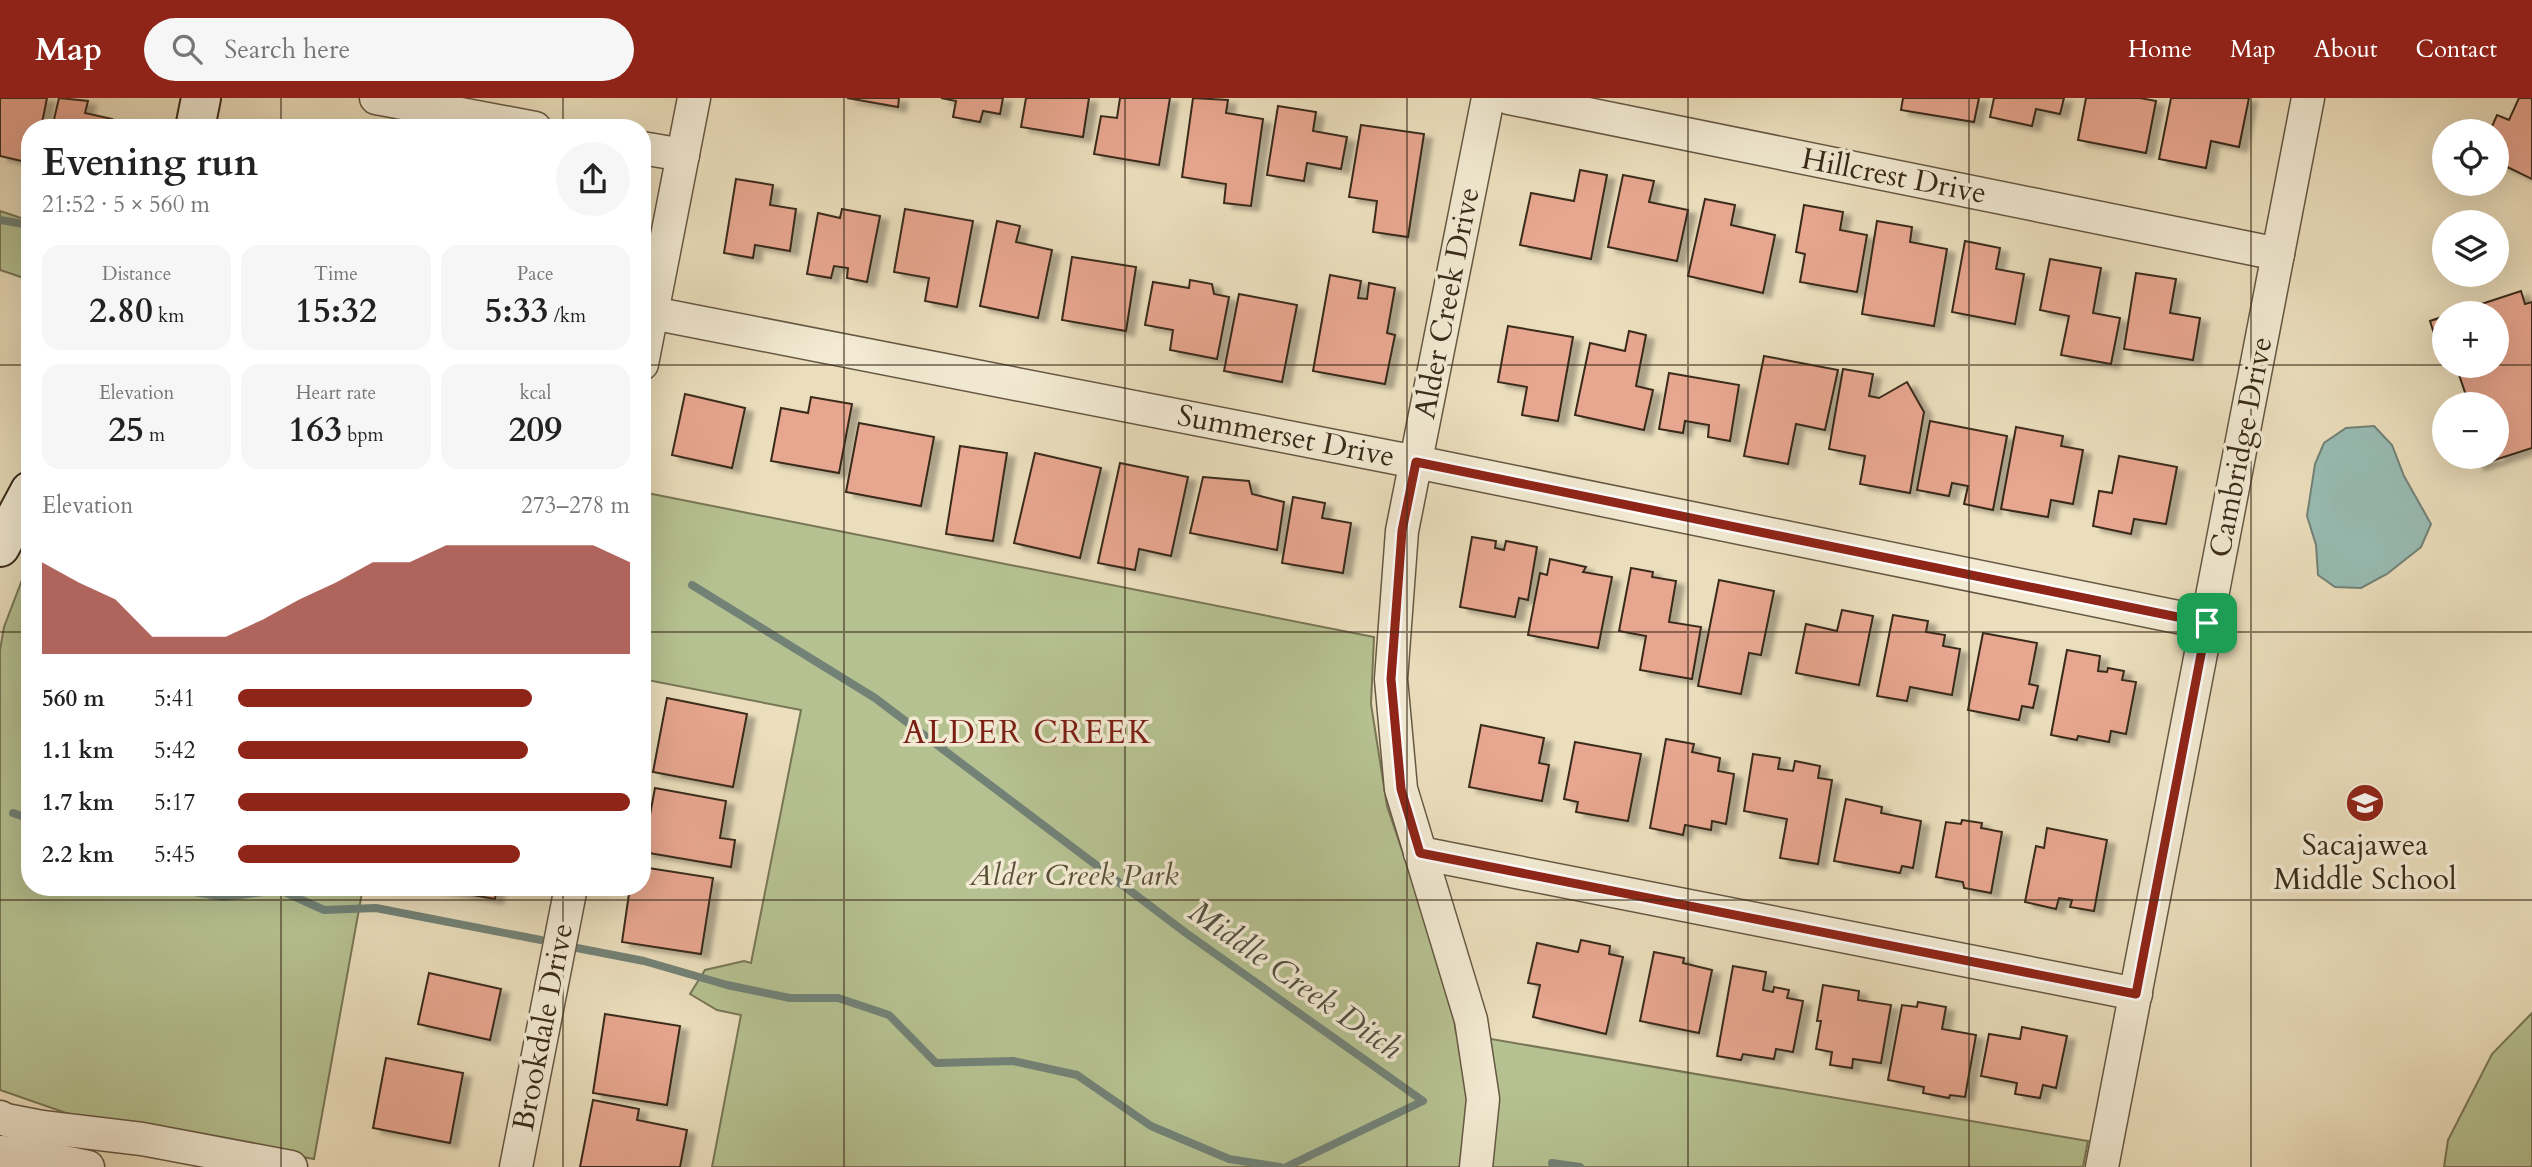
<!DOCTYPE html>
<meta charset="utf-8">
<style>
body{margin:0;font-family:Cardo,serif;background:#f6f6f6;color:#222;height:100vh;display:flex;flex-direction:column;font-size:26px;white-space:nowrap}
*{box-sizing:border-box;margin:0}
p{font-size:23px;color:#767676}
.icon{flex:none;width:38px;height:38px;fill:none;stroke:currentColor;stroke-width:2;stroke-linecap:round;stroke-linejoin:round}
.map{position:relative;flex:1;overflow:hidden}
.panel{position:absolute;left:21px;top:21px;width:630px;height:777px;display:flex;flex-direction:column;background:#fff;border-radius:28px;box-shadow:0 7px 28px #0002}
.panel>*{flex:none}
.fabs{position:absolute;left:2432px;top:21px;display:grid;gap:14px}
.fabs a{display:grid;place-items:center;width:77px;height:77px;border-radius:50%;background:#fff;box-shadow:0 7px 28px #0002;font-size:35px}
.pin{position:absolute;display:grid;place-items:center;width:60px;height:60px;color:#fff;margin:-30px;border-radius:14px;box-shadow:0 4px 10px #0006}
.round{display:grid;place-items:center;flex:none;width:74px;height:74px;border-radius:37px;background:#f6f6f6}
.summary{display:flex;align-items:center;justify-content:space-between;height:119px;padding:0 21px}
h1{font-size:38px;font-weight:700;line-height:52px}
.stats{display:grid;grid-template-columns:repeat(3,1fr);gap:10px;height:119px;padding:7px 21px}
.stats div{display:grid;align-content:center;border-radius:18px;background:#f6f6f6;text-align:center}
.stats b{font-size:35px;font-weight:700}
.stats small{font-size:19px;font-weight:400}
.stats p{font-size:19px}
.chart{height:196px;padding:14px 21px}
.chart p{display:flex;justify-content:space-between}
.chart svg{width:100%;height:126px;margin-top:7px;fill:#8f2418;opacity:.7}
ul{padding:0 21px;list-style:none;font-size:23px}
li{display:grid;grid-template-columns:112px 84px 1fr;align-items:center;height:52px}
li i{height:18px;border-radius:9px;background:#8f2418}
header{display:flex;align-items:center;gap:42px;box-sizing:border-box;height:98px;padding:0 35px;background:#8f2418;color:#fff}
header strong{font-size:33px}
nav{display:flex;gap:38px;margin-inline-start:auto;font-size:24px}
.search{width:490px;height:63px;background:#f6f6f6;display:flex;align-items:center;gap:18px;box-sizing:border-box;padding:0 24px;border-radius:38px;color:#767676;font-size:26px}
.map>svg:first-child{display:block}
.green{fill:#b6c191;stroke:#787656;stroke-width:2}
.water{fill:#98bcb4;stroke:#728277;stroke-width:2}
.lines{fill:none;stroke-linecap:round;stroke-linejoin:round}
.stream{stroke:#728277;stroke-width:8}
.building{fill:#e7a68f;stroke:#3a2b1b;stroke-width:2;filter:url(#shadow)}
.minor-casing{stroke:#665843;stroke-width:35}
.secondary-casing{stroke:#3a2b1b;stroke-width:42}
.minor{stroke:#f2ead3;stroke-width:32}
.secondary{stroke:#f2ead3;stroke-width:38}
.route-casing{stroke:#fff;stroke-width:14}
.route{stroke:#8f2418;stroke-width:9}
.grid{fill:none;stroke:#3a2b1b;stroke-width:2;stroke-opacity:0.55}
.labels{text-anchor:middle;dominant-baseline:central;stroke-width:7;stroke-linejoin:round;paint-order:stroke}
.street-label{font-size:30px;fill:#3a2b1b;stroke:#f2ead3}
.poi-label{font-size:30px;fill:#3a2b1b;stroke:#f2ead3}
.park-label{font-size:30px;font-style:italic;fill:#595038;stroke:#f2ead3}
.neighbourhood-label{font-size:32px;letter-spacing:2px;fill:#7a1f14;stroke:#f2ead3}
.water-label{font-size:32px;font-style:italic;fill:#524f41;stroke:#f2ead3}
</style>
<header>
<strong>Map</strong>
<div class="search"><svg class="icon" aria-label="search" viewBox="0 0 24 24"><circle cx="10" cy="10" r="6"/><path d="M15 15l6 6"/></svg>Search here</div>
<nav><a>Home</a><a>Map</a><a>About</a><a>Contact</a></nav>
</header>
<div class="map">
<svg width="2532" height="1069" viewBox="0 0 2532 1069">
<defs>
<filter id="shadow"><feDropShadow dx="8" dy="4.5" stdDeviation="2" flood-color="#0004"/></filter>
</defs>
<rect width="100%" height="100%" fill="#ebdebc"/>
<filter id="stains"><feTurbulence type="fractalNoise" baseFrequency=".00286" numOctaves="4"/><feColorMatrix values="0 0 0 0 .2 0 0 0 0 .09 0 0 0 0 .02 0 0 0 .5 -.17"/></filter>
<radialGradient id="worn" r=".72"><stop offset=".6" stop-color="#630" stop-opacity="0"/><stop offset="1" stop-color="#630" stop-opacity=".3"/></radialGradient>
<g class="green">
<polygon points="0,113 30,123 30,182 0,172"/>
<polygon points="642,394 1374,539 1371,606 1387,708 1450,893 1456,935 2088,1043 2083,1069 712,1069 741,917 717,912 690,896 705,872 744,863 751,865 801,612 642,581"/>
<polygon points="30,461 30,789 363,789 314,1061 69,1016 0,992 0,552 4,529"/>
<polygon points="2532,915 2532,1069 2444,1069 2448,1042 2492,956"/>
</g>
<polygon class="water" points="2374,328 2392,347 2404,378 2431,426 2421,449 2387,476 2361,490 2335,489 2318,477 2316,447 2307,418 2315,366 2324,345 2346,330"/>
<g class="lines">
<g class="stream">
<polyline points="0,122 30,127"/>
<polyline points="692,487 875,600 1186,835 1423,1003 1286,1069"/>
<polyline points="13,715 30,721"/>
<polyline points="165,789 224,799 280,792 324,812 376,810 541,842"/>
<polyline points="577,850 644,863 727,887 790,900 838,900 889,917 936,965 1013,963 1077,977 1151,1028 1229,1061 1280,1069"/>
<polyline points="1552,1065 1580,1069"/>
</g>
</g>
<g class="building">
<polygon points="0,0 47,0 41,30 30,30 30,65 0,58"/>
<polygon points="59,0 88,3 85,15 112,21 110,30 52,30"/>
<polygon points="847,0 899,0 898,9"/>
<polygon points="941,0 1003,0 1000,16 983,13 980,24 953,19 956,3"/>
<polygon points="1026,0 1089,0 1083,39 1021,29"/>
<polygon points="1120,0 1170,0 1159,67 1094,56 1101,18 1117,20"/>
<polygon points="1193,0 1228,2 1226,15 1263,21 1251,108 1224,105 1226,86 1182,79"/>
<polygon points="1903,0 1979,0 1974,24 1901,12"/>
<polygon points="1994,0 2064,0 2060,16 2036,11 2032,28 1990,19"/>
<polygon points="2086,0 2140,0 2156,3 2146,55 2078,42"/>
<polygon points="2171,0 2249,0 2239,49 2211,43 2206,70 2159,61"/>
<polygon points="2519,0 2532,0 2532,81 2497,64 2497,33 2490,33 2497,17 2509,22"/>
<polygon points="1278,8 1316,14 1313,33 1347,39 1341,71 1307,65 1304,83 1267,77"/>
<polygon points="1361,27 1424,36 1408,139 1373,134 1377,103 1349,99"/>
<polygon points="1580,72 1607,77 1591,161 1520,147 1531,95 1574,103"/>
<polygon points="1623,77 1654,83 1649,104 1688,112 1677,163 1608,149"/>
<polygon points="736,81 773,87 770,107 796,111 790,153 755,147 753,160 724,155"/>
<polygon points="1705,101 1735,107 1731,127 1775,137 1763,195 1688,178"/>
<polygon points="1804,107 1843,114 1840,132 1867,137 1857,194 1800,184 1805,156 1796,154"/>
<polygon points="842,111 880,118 867,184 847,180 848,170 834,168 831,180 807,176 818,115 840,120"/>
<polygon points="905,111 973,123 957,209 925,203 929,180 894,174"/>
<polygon points="997,123 1020,128 1016,144 1052,152 1038,220 980,208"/>
<polygon points="1877,123 1912,129 1910,144 1947,151 1934,228 1862,216"/>
<polygon points="1965,143 2000,150 1996,171 2024,176 2015,226 1952,214"/>
<polygon points="1072,159 1136,169 1126,233 1062,222"/>
<polygon points="2050,161 2101,170 2093,215 2120,220 2111,266 2061,257 2069,218 2040,212"/>
<polygon points="2136,175 2176,181 2170,215 2200,220 2193,262 2124,251"/>
<polygon points="1330,177 1361,183 1358,200 1367,201 1369,185 1395,190 1387,235 1395,237 1385,286 1313,273"/>
<polygon points="1190,182 1212,186 1214,196 1229,199 1217,261 1170,252 1173,232 1145,227 1153,184 1189,190"/>
<polygon points="2521,193 2525,206 2532,204 2532,350 2476,368 2473,359 2497,359 2497,306 2469,306 2456,268 2497,268 2497,215 2454,215"/>
<polygon points="1239,196 1297,207 1282,284 1224,273"/>
<polygon points="2445,218 2445,264 2443,264 2430,223"/>
<polygon points="1508,228 1573,239 1558,323 1522,317 1527,289 1498,284"/>
<polygon points="1629,233 1646,237 1636,288 1653,292 1644,332 1575,317 1590,245 1625,253"/>
<polygon points="1764,258 1838,272 1825,332 1796,326 1788,366 1744,358"/>
<polygon points="1843,271 1873,276 1869,298 1879,300 1907,284 1924,314 1910,395 1860,386 1865,358 1829,351"/>
<polygon points="1669,275 1739,287 1730,343 1708,339 1709,327 1685,323 1683,335 1659,331"/>
<polygon points="685,296 745,310 732,370 672,357"/>
<polygon points="811,299 852,306 839,375 771,363 781,310 808,315"/>
<polygon points="1930,323 2007,338 1993,412 1964,406 1968,388 1952,385 1949,398 1917,392"/>
<polygon points="859,325 934,339 921,408 846,394"/>
<polygon points="2016,329 2063,338 2061,348 2083,352 2073,406 2051,402 2048,419 2001,411"/>
<polygon points="960,348 1007,355 993,443 946,436"/>
<polygon points="1035,355 1101,370 1080,460 1014,445"/>
<polygon points="2119,358 2177,369 2166,426 2134,421 2131,436 2093,428 2099,393 2112,395"/>
<polygon points="1120,365 1188,379 1171,458 1139,451 1135,472 1098,465"/>
<polygon points="1203,379 1249,383 1252,396 1284,404 1277,452 1190,435"/>
<polygon points="1293,399 1325,405 1322,420 1351,425 1343,475 1282,465"/>
<polygon points="1472,439 1496,443 1495,450 1504,452 1506,443 1537,449 1528,502 1519,500 1515,519 1460,509"/>
<polygon points="1550,461 1586,469 1583,474 1612,479 1598,550 1528,537 1540,475 1547,477"/>
<polygon points="1631,470 1653,474 1652,479 1676,483 1669,524 1701,529 1692,581 1640,572 1646,538 1619,533"/>
<polygon points="1719,482 1774,493 1761,557 1749,555 1741,596 1698,588"/>
<polygon points="1842,512 1873,518 1859,587 1796,575 1806,526 1837,533"/>
<polygon points="1893,517 1928,523 1926,534 1945,537 1943,548 1960,551 1952,597 1910,589 1907,603 1877,598"/>
<polygon points="1983,535 2037,545 2029,586 2038,588 2033,610 2022,608 2019,622 1968,612"/>
<polygon points="2067,552 2100,558 2098,573 2107,574 2108,570 2124,573 2122,582 2136,584 2126,636 2111,633 2109,644 2078,638 2077,642 2051,637"/>
<polygon points="667,600 747,616 733,689 653,674"/>
<polygon points="1481,627 1544,640 1539,665 1549,667 1542,703 1469,689"/>
<polygon points="1666,641 1694,646 1692,654 1720,660 1718,673 1734,676 1726,726 1712,723 1711,732 1685,727 1683,737 1650,730"/>
<polygon points="1575,644 1641,656 1628,723 1576,714 1578,704 1564,701"/>
<polygon points="1753,656 1780,660 1778,671 1793,673 1795,663 1820,668 1818,680 1832,682 1818,766 1780,760 1787,721 1744,713"/>
<polygon points="655,690 726,703 720,740 735,742 731,769 643,754"/>
<polygon points="1846,701 1882,709 1881,715 1921,723 1913,770 1902,768 1900,775 1834,763"/>
<polygon points="1962,722 1982,725 1981,730 2002,734 1991,795 1964,790 1963,784 1936,779 1946,724 1961,726"/>
<polygon points="2047,730 2107,742 2094,813 2070,809 2072,802 2059,800 2056,811 2025,804 2036,748 2044,750"/>
<polygon points="642,769 713,780 701,856 622,844 630,789 642,789"/>
<polygon points="428,789 497,789 495,801"/>
<polygon points="1581,842 1610,848 1609,856 1623,859 1606,936 1533,919 1540,887 1528,885 1537,845 1578,854"/>
<polygon points="1654,854 1684,860 1683,865 1712,872 1699,935 1640,923"/>
<polygon points="1733,868 1766,874 1763,892 1773,894 1774,889 1789,892 1787,900 1803,903 1793,954 1776,951 1774,961 1743,956 1741,962 1717,958"/>
<polygon points="429,875 501,891 490,942 418,926"/>
<polygon points="1823,887 1859,893 1858,902 1891,907 1881,965 1853,961 1852,970 1830,967 1832,954 1816,951 1821,923 1817,923"/>
<polygon points="1918,904 1946,909 1942,931 1976,937 1965,999 1950,997 1949,1000 1923,995 1924,989 1888,982 1902,907 1917,909"/>
<polygon points="605,916 680,928 667,1007 593,995"/>
<polygon points="2022,929 2067,938 2056,990 2043,987 2040,1000 2015,996 2017,985 1981,978 1989,936 2020,941"/>
<polygon points="386,960 463,975 450,1045 373,1030"/>
<polygon points="593,1002 639,1011 637,1022 687,1032 680,1069 580,1069"/>
</g>
<g class="lines">
<g class="minor-casing">
<g id="minor">
<polyline points="376,0 535,30"/>
<polyline points="1509,0 2278,156"/>
<polyline points="642,50 683,57"/>
<polyline points="652,215 1416,364 2207,525"/>
<polyline points="642,266 694,0"/>
<polyline points="1420,755 2136,896"/>
<polyline points="0,1019 6,1022 42,1029 142,1041 291,1069"/>
<polyline points="0,1054 21,1055 88,1069"/>
<polyline points="516,1069 571,789"/>
<polyline points="1476,1069 1483,1001 1471,922 1401,691 1391,581 1402,433 1488,0"/>
<polyline points="2102,1069 2308,0"/>
</g>
</g>
<g class="secondary-casing">
<g id="secondary">
<polyline points="195,30 201,0"/>
<polyline points="0,449 30,393"/>
</g>
</g>
<use href="#minor" class="minor"/>
<use href="#secondary" class="secondary"/>
</g>
<g class="lines">
<g class="route-casing">
<polygon id="route" points="1416,364 2207,525 2136,896 1420,755 1401,691 1391,581 1402,433"/>
</g>
<use href="#route" class="route"/>
</g>
<path class="grid" d="M 281,0 L 281,30M 563,0 L 563,30M 844,0 L 844,1069M 1125,0 L 1125,1069M 1407,0 L 1407,1069M 1688,0 L 1688,1069M 1969,0 L 1969,1069M 2251,0 L 2251,1069M 0,267 L 30,267M 642,267 L 2445,267M 2497,267 L 2532,267M 0,534 L 30,534M 642,534 L 2532,534M 281,789 L 281,1069M 563,789 L 563,1069M 0,802 L 2532,802"/>
<defs>
<g id="school-disc" transform="scale(2.0125)"><circle r="9.5" fill="#8f2418" stroke="#f2ead3"/><path d="M0-5L7-2L0 1L-7-2ZM-4 1L0 2.5L4 1V4Q0 6-4 4Z" fill="#fff"/></g>
</defs>
<g fill-rule="evenodd">
<use href="#school-disc" x="2365" y="705"/>
</g>
<g class="labels">
<g class="street-label">
<text transform="translate(1894 78) rotate(11)">Hillcrest Drive</text>
<text transform="translate(1447 205) rotate(-79)">Alder Creek Drive</text>
<text transform="translate(1286 338) rotate(11)">Summerset Drive</text>
<text transform="translate(2241 349) rotate(-79)">Cambridge Drive</text>
<text transform="translate(543 929) rotate(-79)">Brookdale Drive</text>
</g>
<g class="poi-label">
<text x="2365" y="747">Sacajawea<tspan x="2365" dy="34">Middle School</tspan></text>
</g>
<g class="park-label">
<text x="1074" y="777">Alder Creek Park</text>
</g>
<g class="neighbourhood-label">
<text x="1028" y="635">ALDER CREEK</text>
</g>
<g class="water-label">
<text transform="translate(1295 882) rotate(35)">Middle Creek Ditch</text>
</g>
</g>
<rect width="100%" height="100%" filter="url(#stains)"/>
<rect width="100%" height="100%" fill="url(#worn)"/>
</svg>
<div class="fabs">
<a><svg class="icon" aria-label="locate" viewBox="0 0 24 24"><circle cx="12" cy="12" r="6"/><path d="M12 2v4M12 18v4M2 12h4M18 12h4"/></svg></a>
<a><svg class="icon" aria-label="layers" viewBox="0 0 24 24"><path d="M12 4l9 5-9 5-9-5zM3 14l9 5 9-5"/></svg></a>
<a>+</a>
<a>−</a>
</div>
<div class="pin" style="left:2207px;top:525px;background:#1e9e55"><svg class="icon" aria-label="arrive" viewBox="0 0 24 24"><path d="M6 21V4h12l-3 4 3 4H6"/></svg></div>
<section class="panel">
<div class="summary"><div><h1>Evening run</h1><p>21:52 · 5 × 560 m</p></div><a class="round"><svg class="icon" aria-label="share" viewBox="0 0 24 24"><path d="M12 15V3M7 8l5-5 5 5M5 13v7h14v-7"/></svg></a></div>
<div class="stats">
<div><p>Distance</p><b>2.80<small> km</small></b></div>
<div><p>Time</p><b>15:32</b></div>
<div><p>Pace</p><b>5:33<small> /km</small></b></div>
</div>
<div class="stats">
<div><p>Elevation</p><b>25<small> m</small></b></div>
<div><p>Heart rate</p><b>163<small> bpm</small></b></div>
<div><p>kcal</p><b>209</b></div>
</div>
<div class="chart"><p><span>Elevation</span>273–278 m</p>
<svg viewBox="0 0 160 44" preserveAspectRatio="none"><path d="M0 44V12L10 19L20 25L30 38L40 38L50 38L60 32L70 25L80 19L90 12L100 12L110 6L120 6L130 6L140 6L150 6L160 12V44z"/></svg>
</div>
<ul>
<li><b>560 m</b>5:41<i style="width:75%"></i></li>
<li><b>1.1 km</b>5:42<i style="width:74%"></i></li>
<li><b>1.7 km</b>5:17<i style="width:100%"></i></li>
<li><b>2.2 km</b>5:45<i style="width:72%"></i></li>
</ul>
</section>
</div>
